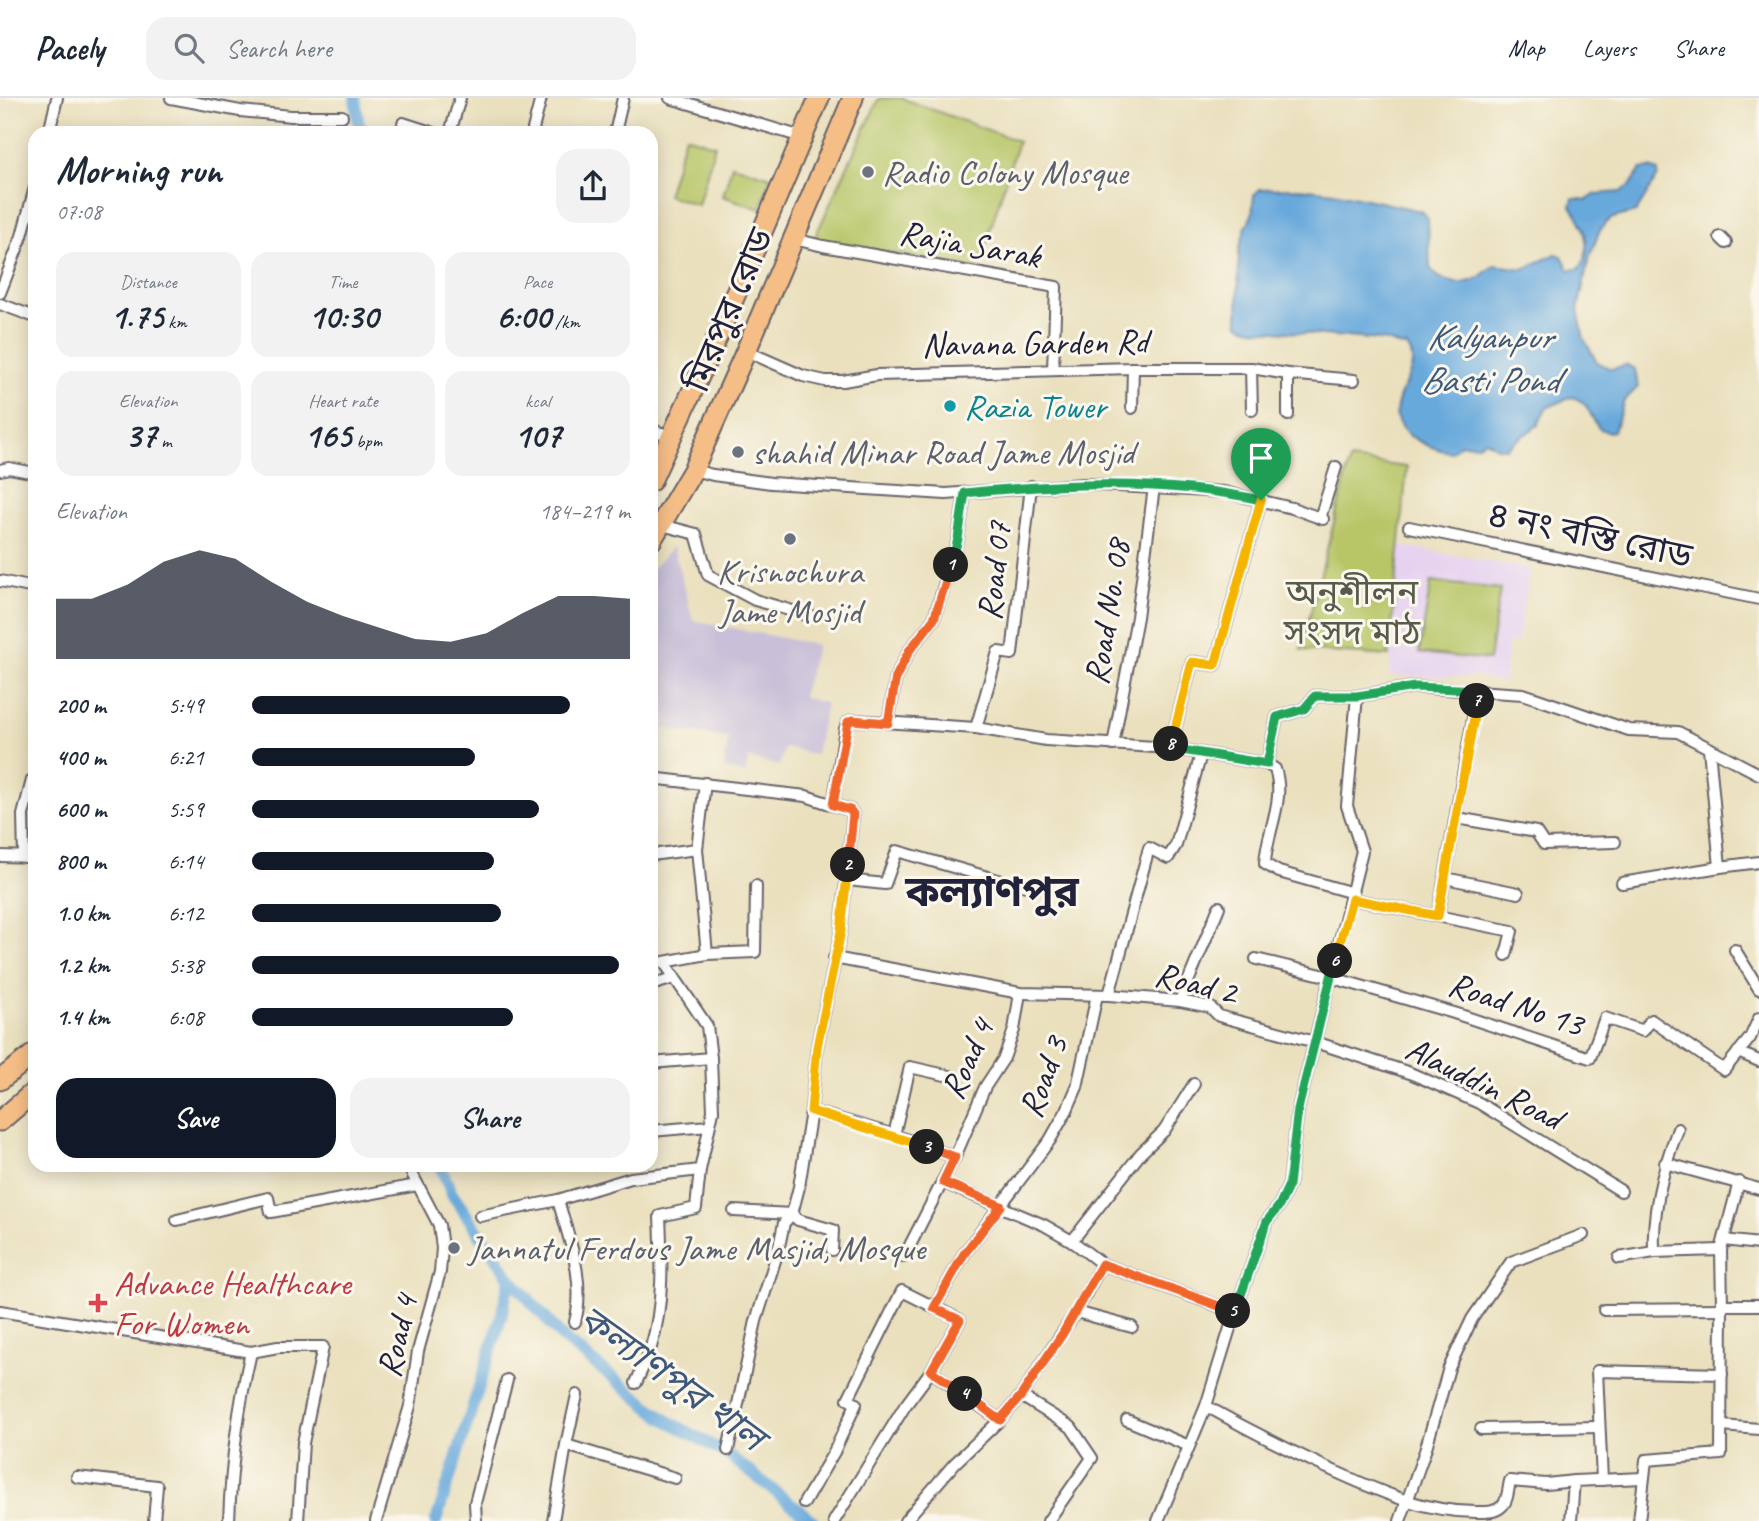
<!DOCTYPE html>
<meta charset="utf-8">
<style>
body{margin:0;font-family:Caveat,"Noto Sans Bengali",sans-serif;background:#f2f2f3;color:#1f2937;height:100vh;display:flex;flex-direction:column;font-size:26px;white-space:nowrap}
*{box-sizing:border-box;margin:0}
p{font-size:23px;color:#747a83}
.icon{flex:none;width:38px;height:38px;fill:none;stroke:currentColor;stroke-width:2;stroke-linecap:round;stroke-linejoin:round}
.map{position:relative;flex:1;overflow:hidden}
.details{position:absolute;left:28px;top:28px;width:630px;height:1046px;display:flex;flex-direction:column;background:#fff;border-radius:21px;box-shadow:0 4px 18px #0003}
.details>*{flex:none}
.pin{position:absolute;display:grid;place-items:center;width:60px;height:60px;color:#fff;margin:-72px -30px;border-radius:50% 50% 50% 0;rotate:-45deg;box-shadow:0 0 7px #0007}
.pin .icon{rotate:45deg}
.km{position:absolute;width:35px;height:35px;margin:-18px;border-radius:50%;background:#222;color:#fff;font-size:19px;line-height:35px;text-align:center}
.round{display:grid;place-items:center;flex:none;width:74px;height:74px;border-radius:21px;background:#f2f2f3}
.head{display:flex;align-items:center;justify-content:space-between;height:119px;padding:0 28px}
h1{font-size:38px;font-weight:700;line-height:52px}
.stats{display:grid;grid-template-columns:repeat(3,1fr);gap:10px;height:119px;padding:7px 28px}
.stats div{display:grid;align-content:center;border-radius:18px;background:#f2f2f3;text-align:center}
.stats b{font-size:35px;font-weight:700}
.stats small{font-size:19px;font-weight:400}
.stats p{font-size:19px}
.chart{height:196px;padding:14px 28px}
.chart p{display:flex;justify-content:space-between}
.chart svg{width:100%;height:126px;margin-top:7px;fill:#111827;opacity:.7}
.primary-button{display:flex;gap:14px;margin-top:auto;padding:14px 28px}
.primary-button a{flex:1;height:80px;border-radius:21px;background:#111827;color:#fff;font-size:28px;font-weight:700;line-height:80px;text-align:center}
.primary-button a+a{background:#f2f2f3;color:#1f2937}
ul{padding:0 28px;list-style:none;font-size:23px}
li{display:grid;grid-template-columns:112px 84px 1fr;align-items:center;height:52px}
li i{height:18px;border-radius:9px;background:#111827}
header{display:flex;align-items:center;gap:42px;box-sizing:border-box;height:98px;padding:0 35px;background:#fff;border-bottom:2px solid #e0e1e3}
header strong{font-size:33px}
nav{display:flex;gap:38px;margin-inline-start:auto;font-size:24px}
.search{width:490px;height:63px;background:#f2f2f3;display:flex;align-items:center;gap:18px;box-sizing:border-box;padding:0 24px;border-radius:21px;color:#747a83;font-size:26px}
.map>svg:first-child{display:block}
.built{fill:#e6d2f0}
.industrial{fill:#c8bfd8}
.green{fill:#b8c668;stroke:#6d7452;stroke-width:2}
.water{fill:#68a9dc;stroke:#45668c;stroke-width:2}
.lines{fill:none;stroke-linecap:round;stroke-linejoin:round}
.canal{stroke:#68a9dc;stroke-width:12}
.street-casing{stroke:#686469;stroke-width:14}
.highway-casing{stroke:#686469;stroke-width:23}
.street{stroke:#fff;stroke-width:10}
.highway{stroke:#f6be87;stroke-width:19}
.split-1-casing{stroke:#fff;stroke-width:14}
.split-2-casing{stroke:#fff;stroke-width:14}
.split-3-casing{stroke:#fff;stroke-width:14}
.split-4-casing{stroke:#fff;stroke-width:14}
.split-5-casing{stroke:#fff;stroke-width:14}
.split-6-casing{stroke:#fff;stroke-width:14}
.split-7-casing{stroke:#fff;stroke-width:14}
.split-8-casing{stroke:#fff;stroke-width:14}
.split-9-casing{stroke:#fff;stroke-width:14}
.split-1{stroke:#22a559;stroke-width:9}
.split-2{stroke:#f0652b;stroke-width:9}
.split-3{stroke:#f5b400;stroke-width:9}
.split-4{stroke:#f0652b;stroke-width:9}
.split-5{stroke:#f0652b;stroke-width:9}
.split-6{stroke:#22a559;stroke-width:9}
.split-7{stroke:#f5b400;stroke-width:9}
.split-8{stroke:#22a559;stroke-width:9}
.split-9{stroke:#f5b400;stroke-width:9}
.worship-dot{fill:#6b7280;stroke:#fbf7ec;stroke-width:2.5}
.culture-dot{fill:#0f9aa8;stroke:#fbf7ec;stroke-width:2.5}
.health-dot{fill:#e0444e;stroke:#fbf7ec;stroke-width:2.5}
.labels{text-anchor:middle;dominant-baseline:central;stroke-width:6;stroke-linejoin:round;paint-order:stroke}
.worship-label{font-size:35px;fill:#5b616d;stroke:#fbf7ec;text-anchor:start}
.street-label{font-size:35px;fill:#22223b;stroke:#fbf7ec}
.culture-label{font-size:35px;fill:#0d838f;stroke:#fbf7ec;text-anchor:start}
.park-label{font-size:35px;fill:#565b4b;stroke:#fbf7ec}
.health-label{font-size:35px;fill:#be3a42;stroke:#fbf7ec;text-anchor:start}
.water-label{font-size:37px;font-style:italic;fill:#3e587b;stroke:#fbf7ec}
.district-label{font-size:42px;font-weight:bold;fill:#22223b;stroke:#fbf7ec}
</style>
<header>
<strong>Pacely</strong>
<div class="search"><svg class="icon" aria-label="search" viewBox="0 0 24 24"><circle cx="10" cy="10" r="6"/><path d="M15 15l6 6"/></svg>Search here</div>
<nav><a>Map</a><a>Layers</a><a>Share</a></nav>
</header>
<div class="map">
<svg width="1759" height="1423" viewBox="0 0 1759 1423">
<rect width="100%" height="100%" fill="#fbf7ec"/>
<filter id="ink" filterUnits="userSpaceOnUse"><feTurbulence type="fractalNoise" baseFrequency=".0143" numOctaves="2"/><feDisplacementMap in="SourceGraphic" scale="14" xChannelSelector="R" yChannelSelector="G"/><feConvolveMatrix kernelMatrix="1 2 1 2 8 2 1 2 1" color-interpolation-filters="sRGB"/></filter>
<filter id="wash" filterUnits="userSpaceOnUse"><feTurbulence type="fractalNoise" baseFrequency=".00686" numOctaves="4" result="noise"/><feDisplacementMap in="SourceGraphic" scale="28" xChannelSelector="R" yChannelSelector="G"/><feGaussianBlur stdDeviation="1.57" result="paint"/><feColorMatrix in="noise" values="0 0 0 0 0 0 0 0 0 0 0 0 0 0 0 0 0 1.4 0 .05"/><feComposite in="paint" operator="in"/></filter>
<g filter="url(#wash)">
<rect width="100%" height="100%" fill="#eae0be"/>
<polygon class="built" points="1399,447 1530,471 1517,545 1508,545 1504,584 1479,579 1389,578"/>
<polygon class="industrial" points="673,448 693,522 817,547 802,599 826,605 816,657 785,649 779,668 749,660 745,675 724,671 728,640 651,629 651,472"/>
<g class="green">
<polygon points="879,0 901,0 1018,43 978,171 814,141"/>
<polygon points="685,38 715,47 698,107 667,97"/>
<polygon points="732,67 771,79 760,111 723,98"/>
<polygon points="1350,362 1407,369 1389,558 1301,552"/>
<polygon points="1431,484 1500,491 1489,562 1419,555"/>
</g>
<path class="water" d="M 1650,70 L 1658,73 L 1658,78 L 1636,114 L 1613,120 L 1605,125 L 1599,134 L 1588,164 L 1578,212 L 1584,241 L 1597,264 L 1611,271 L 1626,267 L 1635,271 L 1638,289 L 1624,303 L 1614,333 L 1610,334 L 1600,331 C 1589,319 1590,304 1572,299 L 1546,310 L 1538,327 L 1506,350 L 1498,350 L 1485,342 L 1478,347 L 1461,346 L 1451,354 C 1438,353 1426,347 1415,341 C 1366,311 1432,275 1406,248 L 1402,249 L 1387,243 L 1370,241 L 1253,231 L 1242,228 L 1238,224 L 1239,152 L 1245,131 L 1252,117 L 1254,97 L 1260,91 L 1299,90 L 1334,94 L 1421,113 L 1428,121 L 1430,170 C 1439,184 1461,189 1476,181 C 1483,177 1488,171 1495,167 L 1523,171 L 1556,156 L 1562,158 L 1569,172 L 1579,171 C 1594,153 1584,125 1571,108 L 1573,100 L 1587,102 L 1596,96 L 1620,94 L 1630,88 L 1641,71 Z"/>
<g class="lines">
<g class="canal">
<polyline points="355,0 360,35"/>
<polyline points="440,1068 452,1096 510,1180 563,1240 663,1320 727,1356 813,1423"/>
<polyline points="436,1423 501,1220 510,1180"/>
</g>
</g>
</g>
<g filter="url(#ink)">
<g class="lines">
<g class="street-casing">
<g id="street">
<polyline points="171,0 240,13 291,18 342,18"/>
<polyline points="670,0 802,39"/>
<polyline points="403,25 434,35"/>
<polyline points="49,35 57,0"/>
<polyline points="450,35 460,0"/>
<polyline points="532,35 541,0"/>
<polyline points="615,35 623,0"/>
<polyline points="1720,139 1726,145"/>
<polyline points="794,141 823,148 1056,189 1053,272"/>
<polyline points="0,195 22,138 35,89"/>
<polyline points="0,206 35,219"/>
<polyline points="746,253 803,278 825,283 843,283 877,277 1133,270 1251,270 1288,276 1288,317"/>
<polyline points="1251,270 1252,312"/>
<polyline points="1288,276 1354,282"/>
<polyline points="1132,310 1133,270"/>
<polyline points="651,332 673,338"/>
<polyline points="0,372 9,370 35,375"/>
<polyline points="693,372 713,377 771,385 946,396 1083,386 1224,394 1292,410 1323,421"/>
<polyline points="1320,420 1336,369"/>
<polyline points="662,427 696,436 708,477 755,502 813,519"/>
<polyline points="1409,429 1759,501"/>
<polyline points="0,483 35,490"/>
<polyline points="888,625 896,579 909,553 934,521 958,441 965,395"/>
<polyline points="976,630 998,554 1012,556 1031,388"/>
<polyline points="1113,647 1137,519 1154,389"/>
<polyline points="1170,650 1192,564 1215,567 1261,402"/>
<polyline points="1709,650 1720,769 1759,764"/>
<polyline points="1267,666 1277,619 1304,611 1315,598 1357,598 1415,589 1523,596 1629,632 1678,634 1759,676"/>
<path d="M 651,680 L 806,698 L 833,707 L 845,631 L 848,624 L 852,622 L 976,630 L 1046,642 L 1170,650 L 1267,666 L 1275,671 C 1286,703 1266,734 1265,766 L 1279,774 L 1353,795"/>
<polyline points="1457,720 1536,734 1544,746 1615,744"/>
<polyline points="651,757 697,751"/>
<polyline points="0,758 35,759"/>
<polyline points="24,759 23,717 32,682"/>
<polyline points="1445,780 1518,795"/>
<polyline points="847,782 885,786 897,753 998,782 1036,790"/>
<polyline points="1622,785 1720,769"/>
<polyline points="1352,801 1512,833 1506,857"/>
<polyline points="1438,818 1478,592"/>
<polyline points="1735,852 1759,891"/>
<polyline points="707,856 755,854 756,788"/>
<polyline points="834,860 1020,895 1109,897 1180,903 1210,909 1219,918 1315,944 1410,975 1479,1005 1621,1093"/>
<polyline points="1256,861 1330,879 1454,915 1590,960 1605,920 1643,933 1651,922 1724,972 1750,940 1759,920"/>
<polyline points="651,887 674,880"/>
<polyline points="1109,897 1149,750 1168,760 1176,747 1201,656"/>
<polyline points="1180,903 1219,809"/>
<polyline points="1738,954 1759,963"/>
<polyline points="651,965 711,960"/>
<polyline points="811,1013 894,1037 955,1059"/>
<polyline points="651,1033 709,1028"/>
<polyline points="894,1037 910,969 954,979"/>
<polyline points="1665,1065 1759,1091"/>
<polyline points="942,1084 1044,1127 1072,1143 1102,1166 1235,1214"/>
<polyline points="1739,1084 1721,1152 1722,1207 1759,1207"/>
<path d="M 558,1102 C 569,1141 586,1183 575,1224"/>
<polyline points="734,1113 792,1116 798,1122 833,1132 832,1152"/>
<polyline points="480,1118 558,1102 631,1080 700,1072"/>
<polyline points="177,1122 268,1100 271,1114 417,1087"/>
<polyline points="1724,1142 1759,1146"/>
<polyline points="1072,1143 1141,1055 1164,1033 1194,986"/>
<path d="M 1654,1154 C 1652,1112 1663,1070 1678,1031"/>
<polyline points="904,1159 955,1059 985,989 1004,960 1014,932 1020,895"/>
<polyline points="1619,1160 1654,1154 1721,1152"/>
<polyline points="934,1210 964,1156 1050,1042 1067,1012 1077,989 1097,897"/>
<polyline points="1604,1212 1722,1211"/>
<polyline points="0,1213 251,1254 278,1249 323,1249 303,1345 298,1423"/>
<polyline points="1076,1214 1132,1229"/>
<polyline points="931,1273 1000,1322"/>
<path d="M 636,1285 C 641,1273 647,1262 651,1249 C 664,1207 662,1161 660,1118 L 696,1110 L 700,1072 L 713,1013 L 711,960 L 707,928 L 664,864 L 707,856 L 697,751 L 705,685"/>
<polyline points="1021,1298 1071,1329 1092,1360 1048,1423"/>
<path d="M 1206,1308 C 1245,1330 1284,1350 1325,1369 C 1374,1391 1421,1414 1476,1414 C 1485,1414 1495,1415 1502,1408 C 1508,1403 1508,1391 1510,1383 L 1546,1386 L 1574,1383"/>
<polyline points="1127,1322 1189,1348"/>
<polyline points="1722,1328 1759,1331"/>
<polyline points="1481,1331 1599,1329"/>
<polyline points="566,1347 577,1297"/>
<polyline points="728,1352 756,1223 778,1153 784,1125 792,1116 799,1089 811,1013 817,949 841,833 853,716 850,712 833,707"/>
<polyline points="77,1379 157,1388 154,1423"/>
<polyline points="1602,1382 1597,1273 1722,1276"/>
<polyline points="804,1405 834,1354 856,1306 848,1301 902,1193 960,1222 931,1273 905,1308 834,1423"/>
<path d="M 229,1423 C 231,1366 238,1310 251,1254"/>
<polyline points="376,1423 410,1308 418,1253 440,1174 442,1150 439,1127 408,1068"/>
<polyline points="476,1423 475,1405 507,1282"/>
<polyline points="553,1423 566,1347 675,1380"/>
<polyline points="905,1423 955,1365 1000,1322 1021,1298 1076,1214 1102,1166"/>
<polyline points="1158,1423 1206,1308 1235,1214 1267,1123 1279,1108 1289,1087 1298,1011 1362,753 1347,708 1357,598"/>
<polyline points="1400,1423 1425,1353 1449,1270 1472,1221 1511,1164 1583,1137"/>
<polyline points="1571,1423 1574,1383 1643,1380"/>
<polyline points="1639,1423 1646,1362 1721,1356 1722,1207"/>
</g>
</g>
<g class="highway-casing">
<g id="highway">
<polyline points="651,383 719,235 819,0"/>
<polyline points="651,443 693,372 746,253 853,0"/>
<polyline points="0,982 35,955"/>
<polyline points="0,1023 35,993"/>
</g>
</g>
<use href="#street" class="street"/>
<use href="#highway" class="highway"/>
</g>
</g>
<g class="lines" filter="url(#ink)">
<g class="split-1-casing">
<path id="split-1" d="M 951,467 L 958,441 L 965,395 C 1063,385 1164,381 1261,402"/>
</g>
<g class="split-2-casing">
<polyline id="split-2" points="848,767 853,716 850,712 833,707 848,624 852,622 888,625 896,579 909,553 934,521 951,467"/>
</g>
<g class="split-3-casing">
<polyline id="split-3" points="848,767 841,833 817,949 811,1013 927,1049"/>
</g>
<g class="split-4-casing">
<polyline id="split-4" points="927,1049 955,1059 943,1084 1001,1108 964,1156 934,1210 960,1222 931,1273 965,1296"/>
</g>
<g class="split-5-casing">
<polyline id="split-5" points="965,1296 1000,1322 1021,1298 1063,1235 1102,1166 1233,1213"/>
</g>
<g class="split-6-casing">
<polyline id="split-6" points="1233,1213 1235,1214 1267,1123 1279,1108 1289,1087 1298,1011 1335,863"/>
</g>
<g class="split-7-casing">
<polyline id="split-7" points="1335,863 1352,801 1438,818 1477,603"/>
</g>
<g class="split-8-casing">
<polyline id="split-8" points="1171,646 1170,650 1267,666 1277,619 1304,611 1315,598 1357,598 1415,589 1478,592 1477,603"/>
</g>
<g class="split-9-casing">
<polyline id="split-9" points="1171,646 1192,564 1215,567 1261,402"/>
</g>
<use href="#split-1" class="split-1"/>
<use href="#split-2" class="split-2"/>
<use href="#split-3" class="split-3"/>
<use href="#split-4" class="split-4"/>
<use href="#split-5" class="split-5"/>
<use href="#split-6" class="split-6"/>
<use href="#split-7" class="split-7"/>
<use href="#split-8" class="split-8"/>
<use href="#split-9" class="split-9"/>
</g>
<g class="worship-dot">
<circle cx="868" cy="74" r="7"/>
<circle cx="738" cy="354" r="7"/>
<circle cx="790" cy="441" r="7"/>
<circle cx="454" cy="1150" r="7"/>
</g>
<circle class="culture-dot" cx="950" cy="308" r="7"/>
<path class="health-dot" d="M94.5 1194.5h7v7h7v7h-7v7h-7v-7h-7v-7h7z"/>
<g class="labels">
<g class="worship-label">
<text x="882" y="74">Radio Colony Mosque</text>
<text x="752" y="354">shahid Minar Road Jame Mosjid</text>
<text x="790" y="473" text-anchor="middle">Krisnochura<tspan x="790" dy="40">Jame Mosjid</tspan></text>
<text x="468" y="1150">Jannatul Ferdous Jame Masjid, Mosque</text>
</g>
<g class="street-label">
<text transform="translate(970 146) rotate(10)">Rajia Sarak</text>
<text transform="translate(729 212) rotate(-67)">মিরপুর রোড</text>
<text transform="translate(1035 245) rotate(-1)">Navana Garden Rd</text>
<text transform="translate(1590 437) rotate(12)">৪ নং বস্তি রোড</text>
<text transform="translate(994 473) rotate(-84)">Road 07</text>
<text transform="translate(1107 514) rotate(-81)">Road No. 08</text>
<text transform="translate(1196 885) rotate(14)">Road 2</text>
<text transform="translate(1516 906) rotate(18)">Road No 13</text>
<text transform="translate(967 961) rotate(-66)">Road 4</text>
<text transform="translate(1043 979) rotate(-70)">Road 3</text>
<text transform="translate(1484 985) rotate(26)">Alauddin Road</text>
<text transform="translate(397 1238) rotate(-77)">Road 4</text>
</g>
<g class="culture-label">
<text x="964" y="308">Razia Tower</text>
</g>
<g class="park-label">
<text x="1352" y="494">অনুশীলন<tspan x="1352" dy="40">সংসদ মাঠ</tspan></text>
</g>
<g class="health-label">
<text x="114" y="1185">Advance Healthcare<tspan x="114" dy="40">For Women</tspan></text>
</g>
<g class="water-label">
<text x="1489" y="238">Kalyanpur<tspan x="1489" dy="43">Basti Pond</tspan></text>
<text transform="translate(672 1280) rotate(36)">কল্যাণপুর খাল</text>
</g>
<g class="district-label">
<text x="992" y="794">কল্যাণপুর</text>
</g>
</g>
</svg>
<div class="pin" style="left:1261px;top:402px;background:#1e9e55"><svg class="icon" aria-label="arrive" viewBox="0 0 24 24"><path d="M6 21V4h12l-3 4 3 4H6"/></svg></div>
<b class="km" style="left:951px;top:467px">1</b>
<b class="km" style="left:848px;top:767px">2</b>
<b class="km" style="left:927px;top:1049px">3</b>
<b class="km" style="left:965px;top:1296px">4</b>
<b class="km" style="left:1233px;top:1213px">5</b>
<b class="km" style="left:1335px;top:863px">6</b>
<b class="km" style="left:1477px;top:603px">7</b>
<b class="km" style="left:1171px;top:646px">8</b>
<section class="details">
<div class="head"><div><h1>Morning run</h1><p>07:08</p></div><a class="round"><svg class="icon" aria-label="share" viewBox="0 0 24 24"><path d="M12 15V3M7 8l5-5 5 5M5 13v7h14v-7"/></svg></a></div>
<div class="stats">
<div><p>Distance</p><b>1.75<small> km</small></b></div>
<div><p>Time</p><b>10:30</b></div>
<div><p>Pace</p><b>6:00<small> /km</small></b></div>
</div>
<div class="stats">
<div><p>Elevation</p><b>37<small> m</small></b></div>
<div><p>Heart rate</p><b>165<small> bpm</small></b></div>
<div><p>kcal</p><b>107</b></div>
</div>
<div class="chart"><p><span>Elevation</span>184–219 m</p>
<svg viewBox="0 0 160 44" preserveAspectRatio="none"><path d="M0 44V23L10 23L20 18L30 10L40 6L50 9L60 17L70 24L80 29L90 33L100 37L110 38L120 35L130 28L140 22L150 22L160 23V44z"/></svg>
</div>
<ul>
<li><b>200 m</b>5:49<i style="width:84%"></i></li>
<li><b>400 m</b>6:21<i style="width:59%"></i></li>
<li><b>600 m</b>5:59<i style="width:76%"></i></li>
<li><b>800 m</b>6:14<i style="width:64%"></i></li>
<li><b>1.0 km</b>6:12<i style="width:66%"></i></li>
<li><b>1.2 km</b>5:38<i style="width:97%"></i></li>
<li><b>1.4 km</b>6:08<i style="width:69%"></i></li>
</ul>
<div class="primary-button"><a>Save</a><a>Share</a></div>
</section>
</div>
